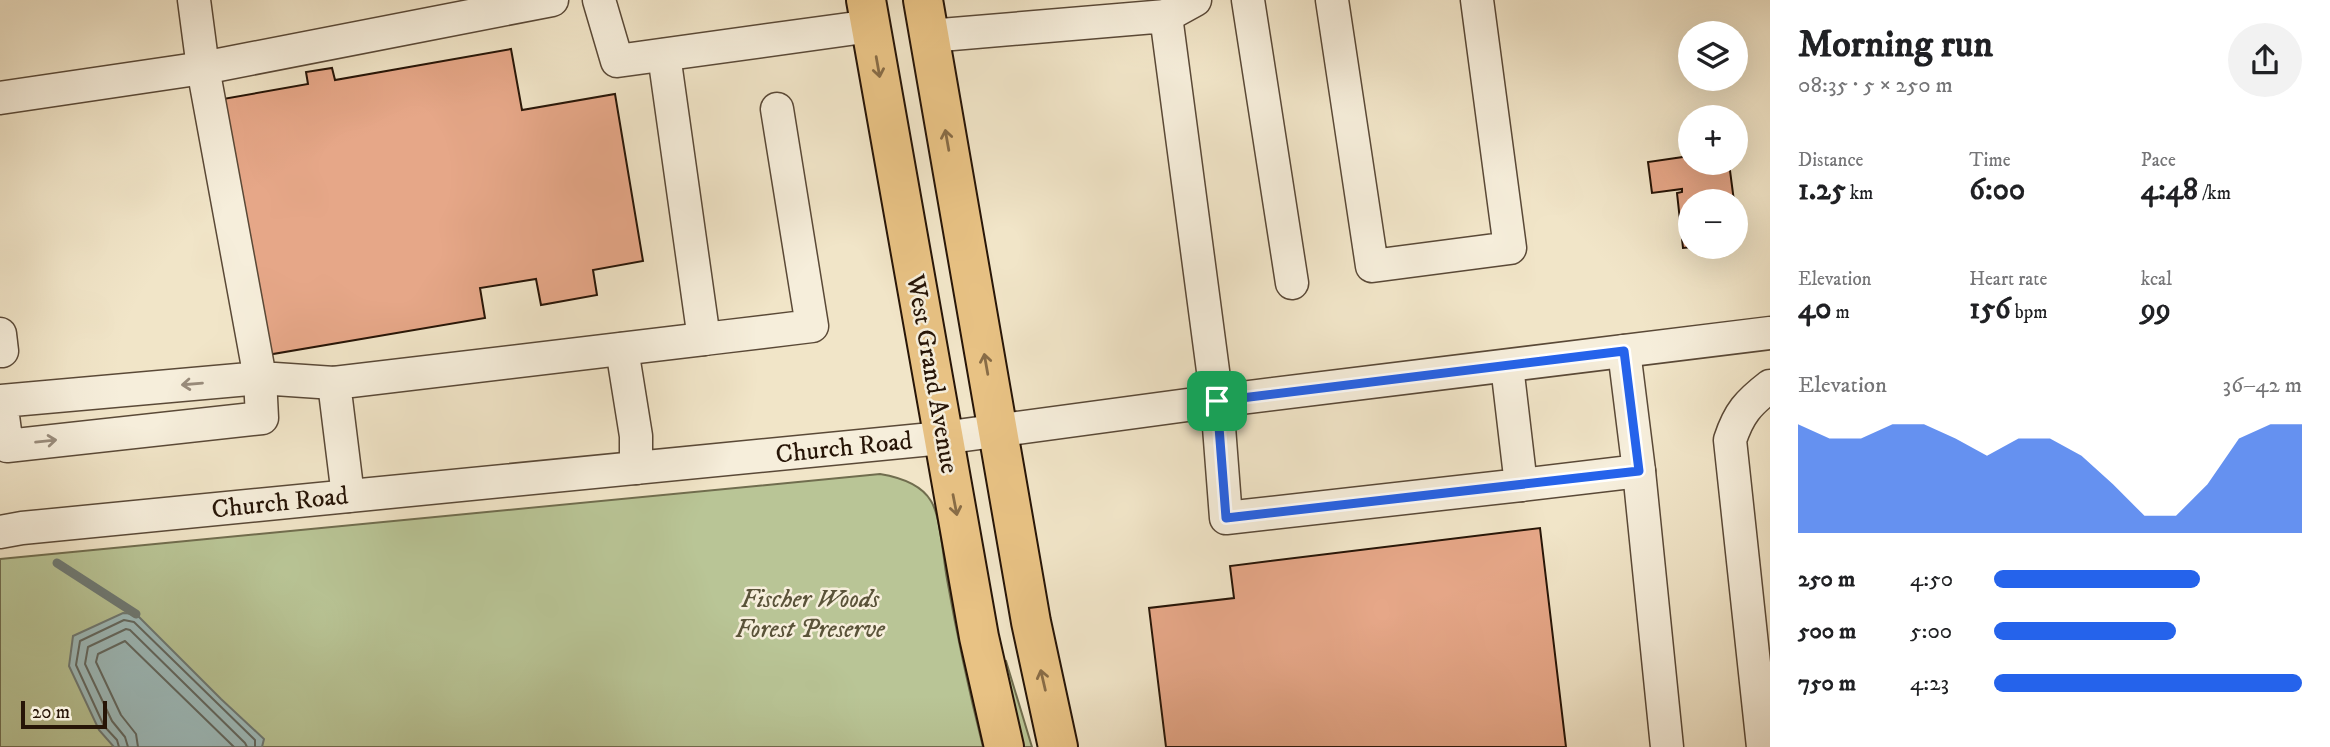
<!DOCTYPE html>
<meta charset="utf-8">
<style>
body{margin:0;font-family:"IM FELL DW Pica",serif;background:#f2f2f2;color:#202124;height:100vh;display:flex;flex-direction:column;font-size:26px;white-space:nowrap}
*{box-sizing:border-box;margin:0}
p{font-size:23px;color:#757577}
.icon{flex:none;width:38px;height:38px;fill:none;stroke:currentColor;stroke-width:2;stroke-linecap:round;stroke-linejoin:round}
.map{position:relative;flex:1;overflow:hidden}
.panel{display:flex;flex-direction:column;background:#fff;width:560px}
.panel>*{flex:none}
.controls{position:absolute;left:1678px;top:21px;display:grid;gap:14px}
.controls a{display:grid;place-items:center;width:70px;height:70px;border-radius:50%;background:#fff;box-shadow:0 7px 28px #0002;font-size:35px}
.scale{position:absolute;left:21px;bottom:18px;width:86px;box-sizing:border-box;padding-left:7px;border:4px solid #271507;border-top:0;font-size:19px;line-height:24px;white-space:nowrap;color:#271507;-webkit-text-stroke:5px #f6eedb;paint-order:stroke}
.pin{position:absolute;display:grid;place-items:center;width:60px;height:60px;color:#fff;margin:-30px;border-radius:14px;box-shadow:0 4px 10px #0006}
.round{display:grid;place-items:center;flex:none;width:74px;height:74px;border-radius:37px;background:#f2f2f2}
.summary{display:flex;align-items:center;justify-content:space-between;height:119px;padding:0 28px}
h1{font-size:38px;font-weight:700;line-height:52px}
.figures{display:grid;grid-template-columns:repeat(3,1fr);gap:10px;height:119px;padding:7px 28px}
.figures div{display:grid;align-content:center}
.figures b{font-size:30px;font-weight:700}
.figures small{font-size:19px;font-weight:400}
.figures p{font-size:19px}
.chart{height:196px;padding:14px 28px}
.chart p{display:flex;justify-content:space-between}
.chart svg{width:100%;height:126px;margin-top:7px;fill:#2563eb;opacity:.7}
ul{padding:0 28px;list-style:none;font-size:23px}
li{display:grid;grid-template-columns:112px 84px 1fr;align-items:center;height:52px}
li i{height:18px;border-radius:9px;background:#2563eb}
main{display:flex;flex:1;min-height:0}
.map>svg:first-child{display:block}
.green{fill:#b9c596;stroke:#706d4e;stroke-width:2}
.water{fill:#9ebdbe;stroke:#6e7a75;stroke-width:2}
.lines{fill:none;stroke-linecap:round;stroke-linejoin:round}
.shore{stroke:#626962;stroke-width:2}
.stream{stroke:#6e7a75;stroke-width:9}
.building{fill:#e6a788;stroke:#271507;stroke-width:2}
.minor-casing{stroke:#5a4937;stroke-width:35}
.major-casing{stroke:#271507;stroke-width:42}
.minor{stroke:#f6eedb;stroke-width:32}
.major{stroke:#e8c284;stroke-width:38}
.oneway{stroke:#886c46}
.oneway2{stroke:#998c7c}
.route-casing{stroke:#fff;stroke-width:14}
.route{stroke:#2563eb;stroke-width:9}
.labels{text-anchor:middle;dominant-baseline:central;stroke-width:5;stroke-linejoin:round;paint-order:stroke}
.street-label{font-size:26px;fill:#271507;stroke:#f6eedb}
.park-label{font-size:26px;font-style:italic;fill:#5a5339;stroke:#f6eedb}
</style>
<main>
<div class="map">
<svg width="1770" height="747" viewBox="0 0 1770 747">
<rect width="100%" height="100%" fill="#f1e5c8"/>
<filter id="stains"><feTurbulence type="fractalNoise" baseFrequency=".00286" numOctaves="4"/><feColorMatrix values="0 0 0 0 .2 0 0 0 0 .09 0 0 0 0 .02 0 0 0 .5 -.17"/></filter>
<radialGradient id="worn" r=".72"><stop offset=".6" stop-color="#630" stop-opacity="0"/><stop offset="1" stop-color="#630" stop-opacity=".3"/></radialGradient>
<g class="green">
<path d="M 880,474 C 898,477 921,484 931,501 C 941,517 943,559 947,579 C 957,636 969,691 983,747 L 0,747 L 0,559 Z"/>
<polygon points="1006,661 1032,747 1022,747 1001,663"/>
</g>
<polygon class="water" points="123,613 136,614 221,699 264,739 262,747 114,747 99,730 69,666 73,636"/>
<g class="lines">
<g class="shore">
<polyline points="119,747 117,740 104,726 76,665 80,641 124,620 134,622 255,740 255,747"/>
<polyline points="128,747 125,737 112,721 85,664 88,647 126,629 130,630 245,743 247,747"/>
<polyline points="138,747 136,734 121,715 96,662 98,654 125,641 234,747"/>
</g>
<polyline class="stream" points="57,563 136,614"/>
</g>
<g class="building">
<polygon points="511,49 522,110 615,94 643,261 593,270 597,295 541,305 536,279 480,288 485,318 267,355 223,99 308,84 306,72 332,68 335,80"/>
<polygon points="1690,156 1690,163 1729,163 1734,201 1690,201 1690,247 1694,247 1683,248 1677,193 1682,192 1682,189 1652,193 1648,162"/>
<polygon points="1540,528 1566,747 1166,747 1149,608 1234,598 1230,566"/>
</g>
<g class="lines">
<g class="minor-casing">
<g id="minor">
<polyline points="194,0 203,68 260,378 262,418 7,446 1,401 260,378 334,383"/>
<polyline points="599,0 617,61 871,26"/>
<polyline points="1248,0 1292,283"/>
<polyline points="1332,0 1372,266 1510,248 1477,0"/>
<polyline points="1166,16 1195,0"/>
<polyline points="929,36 1166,16 1217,401 1226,518 1521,485 1507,366"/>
<polyline points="664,55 704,339 812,326 777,109"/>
<polyline points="0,98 203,68 552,0"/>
<polyline points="0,334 2,351"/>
<polyline points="622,349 636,436 636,468"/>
<polyline points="1639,471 1667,747"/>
<polyline points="1521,485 1639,471 1624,351"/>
<polyline points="348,496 334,383 704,339"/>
<polyline points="0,532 22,528 942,438 1217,401 1770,333"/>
<path d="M 1763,747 L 1730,440 C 1739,413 1748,403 1770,386"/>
</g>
</g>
<g class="major-casing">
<g id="major">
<polyline points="866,0 979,637 1004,747"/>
<polyline points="923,0 1031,622 1058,747"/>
</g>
</g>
<use href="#minor" class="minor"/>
<use href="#major" class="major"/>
</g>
<defs><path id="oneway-shaft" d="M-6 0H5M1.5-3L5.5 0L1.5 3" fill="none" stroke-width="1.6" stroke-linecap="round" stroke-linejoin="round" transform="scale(1.75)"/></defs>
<g class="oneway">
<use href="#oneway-shaft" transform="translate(878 67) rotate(80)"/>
<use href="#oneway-shaft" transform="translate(947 140) rotate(-100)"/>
<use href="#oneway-shaft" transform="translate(986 364) rotate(-100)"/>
<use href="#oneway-shaft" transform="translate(955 505) rotate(79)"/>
<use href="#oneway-shaft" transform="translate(1043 680) rotate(-103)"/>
</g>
<g class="oneway2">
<use href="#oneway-shaft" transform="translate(192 384) rotate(175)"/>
<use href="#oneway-shaft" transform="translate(46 441) rotate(-6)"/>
</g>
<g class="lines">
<g class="route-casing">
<polygon id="route" points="1624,351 1639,471 1226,518 1217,401"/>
</g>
<use href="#route" class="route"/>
</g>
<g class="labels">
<g class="street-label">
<text transform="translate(932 374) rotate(80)">West Grand Avenue</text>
<text transform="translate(844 448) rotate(-6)">Church Road</text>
<text transform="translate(280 503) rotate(-6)">Church Road</text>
</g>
<g class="park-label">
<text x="810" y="599">Fischer Woods<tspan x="810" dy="30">Forest Preserve</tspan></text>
</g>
</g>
<rect width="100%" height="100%" filter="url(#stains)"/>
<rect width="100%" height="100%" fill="url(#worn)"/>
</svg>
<div class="controls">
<a><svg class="icon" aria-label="layers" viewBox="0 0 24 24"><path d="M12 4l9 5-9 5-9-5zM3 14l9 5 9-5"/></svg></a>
<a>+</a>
<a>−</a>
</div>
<div class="scale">20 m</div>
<div class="pin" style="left:1217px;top:401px;background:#1e9e55"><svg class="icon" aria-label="arrive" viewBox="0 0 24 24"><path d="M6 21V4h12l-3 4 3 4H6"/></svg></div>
</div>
<section class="panel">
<div class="summary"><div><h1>Morning run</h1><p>08:35 · 5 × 250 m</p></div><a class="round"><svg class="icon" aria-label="share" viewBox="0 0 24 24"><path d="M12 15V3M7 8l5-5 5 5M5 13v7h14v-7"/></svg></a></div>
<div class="figures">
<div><p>Distance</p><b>1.25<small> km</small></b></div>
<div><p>Time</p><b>6:00</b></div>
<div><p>Pace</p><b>4:48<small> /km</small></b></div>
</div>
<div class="figures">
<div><p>Elevation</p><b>40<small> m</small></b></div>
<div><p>Heart rate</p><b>156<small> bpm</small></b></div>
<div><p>kcal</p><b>99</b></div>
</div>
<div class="chart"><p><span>Elevation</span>36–42 m</p>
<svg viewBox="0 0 160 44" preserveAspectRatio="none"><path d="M0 44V6L10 11L20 11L30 6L40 6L50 11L60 17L70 11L80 11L90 17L100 27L110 38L120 38L130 27L140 11L150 6L160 6V44z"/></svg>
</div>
<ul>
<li><b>250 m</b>4:50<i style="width:67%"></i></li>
<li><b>500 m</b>5:00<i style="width:59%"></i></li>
<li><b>750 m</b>4:23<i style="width:100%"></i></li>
</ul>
</section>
</main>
